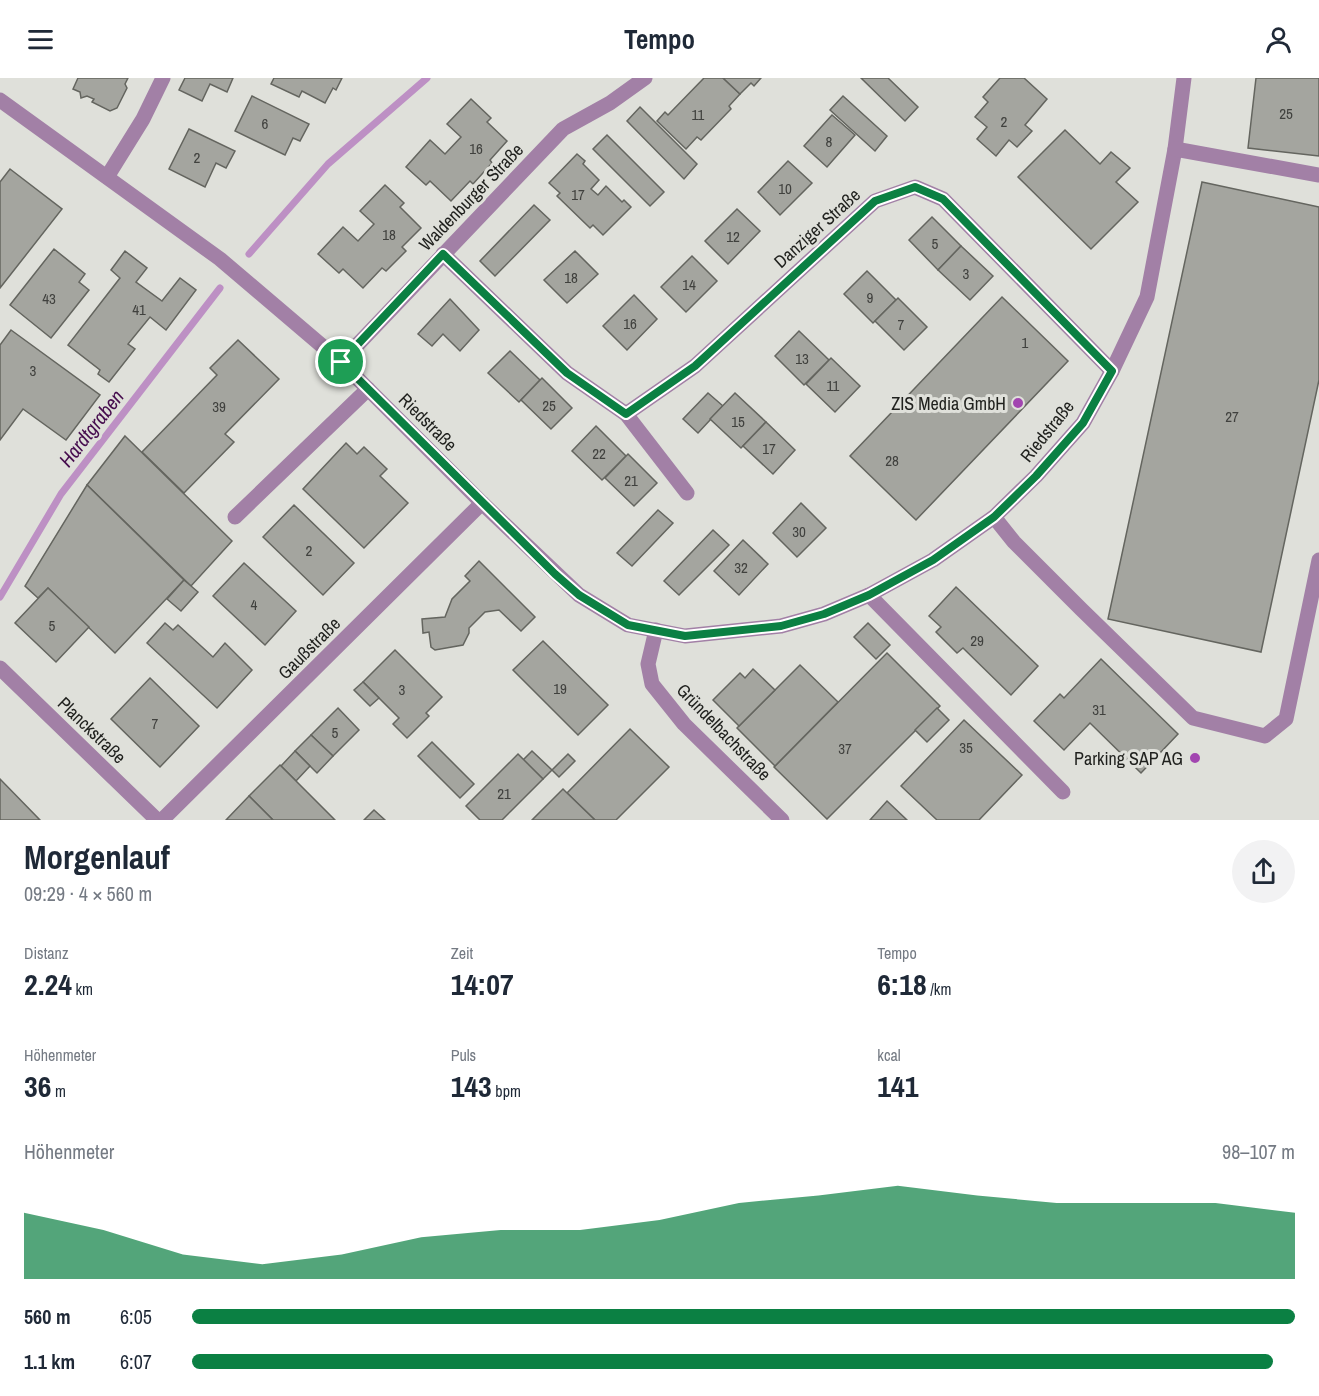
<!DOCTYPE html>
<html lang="de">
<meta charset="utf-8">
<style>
body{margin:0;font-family:"Archivo Narrow",sans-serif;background:#f2f2f3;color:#1f2937;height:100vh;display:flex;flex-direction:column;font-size:22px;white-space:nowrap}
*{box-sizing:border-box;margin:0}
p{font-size:20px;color:#747a83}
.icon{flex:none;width:33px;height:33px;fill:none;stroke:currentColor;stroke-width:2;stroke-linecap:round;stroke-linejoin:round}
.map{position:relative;height:742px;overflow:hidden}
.side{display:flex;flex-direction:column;background:#fff;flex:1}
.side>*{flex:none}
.pin{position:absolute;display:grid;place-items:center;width:51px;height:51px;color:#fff;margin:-26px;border:3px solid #fff;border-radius:50%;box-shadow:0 2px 6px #0007}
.round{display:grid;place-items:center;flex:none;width:63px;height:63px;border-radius:32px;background:#f2f2f3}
.head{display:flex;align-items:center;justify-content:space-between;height:102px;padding:0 24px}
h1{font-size:33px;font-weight:700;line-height:45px}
.stats{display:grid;grid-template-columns:repeat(3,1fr);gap:9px;height:102px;padding:6px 24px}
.stats div{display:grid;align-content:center}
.stats b{font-size:30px;font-weight:700}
.stats small{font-size:16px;font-weight:400}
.stats p{font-size:16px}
.chart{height:168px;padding:12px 24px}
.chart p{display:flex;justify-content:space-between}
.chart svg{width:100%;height:108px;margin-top:6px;fill:#0b8043;opacity:.7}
ul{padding:0 24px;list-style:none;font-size:20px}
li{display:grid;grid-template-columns:96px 72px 1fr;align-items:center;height:45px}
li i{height:15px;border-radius:8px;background:#0b8043}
header{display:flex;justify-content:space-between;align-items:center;height:78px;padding:0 24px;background:#fff;font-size:27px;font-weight:700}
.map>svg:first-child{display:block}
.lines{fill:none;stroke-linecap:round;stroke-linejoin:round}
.stream{stroke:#bd90c4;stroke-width:7}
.building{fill:#a4a59f;stroke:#64655f;stroke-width:1.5}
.minor{stroke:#a280a6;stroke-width:15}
.route-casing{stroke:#fff;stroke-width:12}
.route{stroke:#0b8043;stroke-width:8}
.poi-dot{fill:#a246b0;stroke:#dfe0da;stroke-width:2}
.labels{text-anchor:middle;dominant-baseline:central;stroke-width:6;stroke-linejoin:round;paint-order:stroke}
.number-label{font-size:15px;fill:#40413e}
.street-label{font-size:18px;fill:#1f201d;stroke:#dfe0da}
.poi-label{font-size:18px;fill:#1f201d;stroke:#dfe0da;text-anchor:end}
.water-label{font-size:20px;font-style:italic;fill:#460d4e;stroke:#dfe0da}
</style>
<header><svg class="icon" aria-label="menu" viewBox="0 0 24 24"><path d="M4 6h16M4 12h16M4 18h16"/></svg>Tempo<svg class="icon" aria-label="person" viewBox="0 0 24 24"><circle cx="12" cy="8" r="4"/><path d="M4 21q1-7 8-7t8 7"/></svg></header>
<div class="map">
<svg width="1319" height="742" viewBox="0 0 1319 742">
<rect width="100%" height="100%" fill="#dfe0da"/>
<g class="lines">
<g class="stream">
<polyline points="249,176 328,86 427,0"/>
<polyline points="0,519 61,416 220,210"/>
</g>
</g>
<g class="building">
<polygon points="78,0 128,0 125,6 127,10 117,30 110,33 92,24 94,21 87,18 81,20 80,14 73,11"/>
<polygon points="185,0 233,0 227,14 210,6 202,23 179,12"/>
<polygon points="274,0 342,0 336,12 333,10 325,25 302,13 299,19 271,6"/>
<polygon points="704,0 723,0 740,16 729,28 731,31 701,62 697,59 686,71 657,43 665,34 668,37"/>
<polygon points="723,0 761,0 754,8 751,5 740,16"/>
<polygon points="861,0 888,0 918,29 905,43"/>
<polygon points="1000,0 1024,0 1047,21 1025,47 1032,53 1017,69 1009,62 996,78 977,61 987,49 975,39 988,24 983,19"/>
<polygon points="1256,0 1319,0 1319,78 1248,70"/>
<polygon points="252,18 309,46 300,63 293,60 285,77 235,53"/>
<polygon points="843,18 887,58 875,73 830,32"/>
<polygon points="471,21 491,40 487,44 507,63 490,82 492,85 473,106 470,103 451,123 430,103 426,107 406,89 430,62 445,76 461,59 447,46"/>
<polygon points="640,29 697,86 684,101 627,43"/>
<polygon points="832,37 855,57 827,89 804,68"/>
<polygon points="189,51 235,73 226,90 216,85 205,109 169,91"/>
<polygon points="1065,52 1100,86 1111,74 1130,90 1116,104 1138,124 1091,171 1018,99"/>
<polygon points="607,57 664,114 650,128 593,71"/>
<polygon points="577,76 585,83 583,86 599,102 591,111 598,117 606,108 622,124 624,122 631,129 603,157 593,147 590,150 557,118 560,115 549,105"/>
<polygon points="788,83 812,105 780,137 758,114"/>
<polygon points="10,91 62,131 0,210 0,104"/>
<polygon points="1202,104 1319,129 1319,302 1261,574 1108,541"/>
<polygon points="385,107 404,125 400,129 421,150 402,169 406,173 386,193 382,190 363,210 343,191 339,195 318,176 343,149 358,163 374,146 360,133"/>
<polygon points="534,127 550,142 495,198 480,183"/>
<polygon points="737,131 760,153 728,186 705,163"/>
<polygon points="932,139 961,168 938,192 909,162"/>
<polygon points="961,168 993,198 970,222 938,192"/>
<polygon points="54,171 85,196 79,204 89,212 51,260 10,227"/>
<polygon points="125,173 147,190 136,204 162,223 180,200 196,212 166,252 150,239 128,266 135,271 109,304 98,296 100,292 68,267 120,200 111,192"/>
<polygon points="575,173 598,196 567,225 544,202"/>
<polygon points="692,178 717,203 686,234 661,209"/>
<polygon points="867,193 896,222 873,245 844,216"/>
<polygon points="634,217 657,241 627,272 603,248"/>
<polygon points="1002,219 1068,283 916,442 850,378"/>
<polygon points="898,220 927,249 904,272 875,243"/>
<polygon points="450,221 479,252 460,273 443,256 432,268 418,256"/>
<polygon points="11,252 100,317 66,362 23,331 0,362 0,267"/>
<polygon points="799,253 829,282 804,307 775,278"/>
<polygon points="238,262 279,301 225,356 234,364 184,415 142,374 217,297 210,290"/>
<polygon points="510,273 540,302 519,324 488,295"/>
<polygon points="831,280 860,308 835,334 806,306"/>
<polygon points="542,300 572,330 551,351 521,322"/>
<polygon points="708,315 723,328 698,355 683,341"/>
<polygon points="735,315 766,344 741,370 710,341"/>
<polygon points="766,344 795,372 773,396 743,368"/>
<polygon points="596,348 626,378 602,402 572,373"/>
<polygon points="125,358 232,463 191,508 87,407"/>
<polygon points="346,365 357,376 364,369 387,391 380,398 408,425 364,470 303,411"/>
<polygon points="628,376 657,405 634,428 605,400"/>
<polygon points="87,407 184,502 115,575 48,510 38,520 25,508"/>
<polygon points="801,425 826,450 797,479 773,455"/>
<polygon points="294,427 354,485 323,517 263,459"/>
<polygon points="658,432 673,445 632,488 617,475"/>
<polygon points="713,452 729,467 679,517 664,503"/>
<polygon points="743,462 768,486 739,517 714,493"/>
<polygon points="479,483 535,539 521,553 499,532 485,534 469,550 469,555 463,567 435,572 431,569 429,554 423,555 422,541 445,539 452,521 470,503 465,498"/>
<polygon points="244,485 296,533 265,567 213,518"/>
<polygon points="184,502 198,514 181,533 167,521"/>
<polygon points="956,509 1038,588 1011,617 963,570 957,575 936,554 941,549 929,538"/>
<polygon points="48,510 89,549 56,584 15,545"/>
<polygon points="165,545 173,552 178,547 213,579 225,565 252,592 217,630 147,565"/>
<polygon points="868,545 890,567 876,581 854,559"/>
<polygon points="543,563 608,627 578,657 513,592"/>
<polygon points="395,572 442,619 426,635 429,638 407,660 393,646 399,640 363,604"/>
<polygon points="887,575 940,628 827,741 774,689"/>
<polygon points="1101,581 1178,656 1141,695 1090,645 1064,672 1034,643 1060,616 1064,620"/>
<polygon points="800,587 838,624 775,688 737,650"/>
<polygon points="753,591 775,612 739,648 713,622 740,595 745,600"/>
<polygon points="150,600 199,648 160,689 111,641"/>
<polygon points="363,604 379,620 370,628 354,612"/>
<polygon points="338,630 359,652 333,678 311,657"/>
<polygon points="937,630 949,642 927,664 915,652"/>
<polygon points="964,642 1022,697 979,742 937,742 901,708"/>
<polygon points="630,651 669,689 616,742 595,742 567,715"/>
<polygon points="311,657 333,678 317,695 295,673"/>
<polygon points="432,664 474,706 460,720 418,678"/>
<polygon points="295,673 310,688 296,703 281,688"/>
<polygon points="532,673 552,692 543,701 523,682"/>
<polygon points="518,676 543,701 502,742 480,742 466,728"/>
<polygon points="568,676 575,683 559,699 552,692"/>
<polygon points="280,687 335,742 273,742 249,718"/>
<polygon points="0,701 40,742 0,742"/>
<polygon points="563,711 567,715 595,742 532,742"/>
<polygon points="249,718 273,742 226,742"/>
<polygon points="887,723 907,742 870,742"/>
<polygon points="374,732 385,742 364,742"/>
</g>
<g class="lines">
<g class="minor">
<polyline points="0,22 220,181 341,284 482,425 579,517 628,547 685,558 781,548 824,536 869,517 933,482 994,439 1036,398 1083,345 1112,293 1147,219 1175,71 1184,0"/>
<polyline points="1175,71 1319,97"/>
<polyline points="107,99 143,41 163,0"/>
<polyline points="443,176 567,295 626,336 687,415"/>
<polyline points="341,284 563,51 610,25 645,0"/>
<polyline points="626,336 695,288 875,123 915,109 943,121 1112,293"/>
<polyline points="235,439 368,311"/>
<polyline points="994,439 1014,464 1081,531 1193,640 1265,658 1286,641 1319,482"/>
<polyline points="869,517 1063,714"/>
<polyline points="656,552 648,586 652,606 684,646 782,742"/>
<polyline points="0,590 157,742"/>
<polyline points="162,742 482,425"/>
</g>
</g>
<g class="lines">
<g class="route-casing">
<polygon id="route" points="915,109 943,121 1112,293 1083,345 1036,398 994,439 933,482 869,517 824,536 781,548 685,558 628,547 579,517 555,496 341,284 443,176 567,295 626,336 695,288 875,123"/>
</g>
<use href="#route" class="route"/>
</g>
<g class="poi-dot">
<circle cx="1018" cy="325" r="6"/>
<circle cx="1195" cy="680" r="6"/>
</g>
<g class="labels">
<g class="number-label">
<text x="1286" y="35">25</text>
<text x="698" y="36">11</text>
<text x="1004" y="43">2</text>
<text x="265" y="45">6</text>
<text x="829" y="63">8</text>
<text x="476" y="70">16</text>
<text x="197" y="79">2</text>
<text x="785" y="110">10</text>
<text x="578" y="116">17</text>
<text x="389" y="156">18</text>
<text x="733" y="158">12</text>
<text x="935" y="165">5</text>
<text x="966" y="195">3</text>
<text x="571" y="199">18</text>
<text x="689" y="206">14</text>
<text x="870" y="219">9</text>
<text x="49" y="220">43</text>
<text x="139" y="231">41</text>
<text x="630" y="245">16</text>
<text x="901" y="246">7</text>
<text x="1025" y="264">1</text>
<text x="802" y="280">13</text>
<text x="33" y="292">3</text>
<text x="833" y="307">11</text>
<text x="549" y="327">25</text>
<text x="219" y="328">39</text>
<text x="1232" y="338">27</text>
<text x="738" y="343">15</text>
<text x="769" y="370">17</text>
<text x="599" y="375">22</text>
<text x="892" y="382">28</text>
<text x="631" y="402">21</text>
<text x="799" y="453">30</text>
<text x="309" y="472">2</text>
<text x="741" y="489">32</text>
<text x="254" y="526">4</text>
<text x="52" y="547">5</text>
<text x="977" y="562">29</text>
<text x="560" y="610">19</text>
<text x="402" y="611">3</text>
<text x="1099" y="631">31</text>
<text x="155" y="645">7</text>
<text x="335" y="654">5</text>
<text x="966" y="669">35</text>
<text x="845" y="670">37</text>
<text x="504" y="715">21</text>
</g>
<g class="street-label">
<text transform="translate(471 119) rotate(-46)">Waldenburger Straße</text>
<text transform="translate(817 150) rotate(-42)">Danziger Straße</text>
<text transform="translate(428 344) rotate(45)">Riedstraße</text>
<text transform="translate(1047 353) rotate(-51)">Riedstraße</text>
<text transform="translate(309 570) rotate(-45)">Gaußstraße</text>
<text transform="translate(92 652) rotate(44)">Planckstraße</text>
<text transform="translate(724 654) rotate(46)">Gründelbachstraße</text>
</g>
<g class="poi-label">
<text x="1006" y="325">ZIS Media GmbH</text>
<text x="1183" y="680">Parking SAP AG</text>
</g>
<g class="water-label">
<text transform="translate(91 350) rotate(-52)">Hardtgraben</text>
</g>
</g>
</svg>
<div class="pin" style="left:341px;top:284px;background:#1e9e55"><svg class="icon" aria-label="arrive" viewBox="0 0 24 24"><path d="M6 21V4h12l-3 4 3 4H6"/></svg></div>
</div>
<section class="side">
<div class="head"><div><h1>Morgenlauf</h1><p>09:29 · 4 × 560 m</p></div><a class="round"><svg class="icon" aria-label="share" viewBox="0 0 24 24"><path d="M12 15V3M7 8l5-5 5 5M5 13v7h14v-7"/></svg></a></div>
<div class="stats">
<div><p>Distanz</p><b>2.24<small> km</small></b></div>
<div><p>Zeit</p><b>14:07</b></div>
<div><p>Tempo</p><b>6:18<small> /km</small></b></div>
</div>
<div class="stats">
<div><p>Höhenmeter</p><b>36<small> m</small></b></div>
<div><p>Puls</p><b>143<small> bpm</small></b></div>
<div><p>kcal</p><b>141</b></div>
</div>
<div class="chart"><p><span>Höhenmeter</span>98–107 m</p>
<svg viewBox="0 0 160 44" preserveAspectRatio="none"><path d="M0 44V17L10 24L20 34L30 38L40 34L50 27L60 24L70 24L80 20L90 13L100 10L110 6L120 10L130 13L140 13L150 13L160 17V44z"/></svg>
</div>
<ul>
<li><b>560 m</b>6:05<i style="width:100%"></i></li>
<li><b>1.1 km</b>6:07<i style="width:98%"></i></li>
</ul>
</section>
